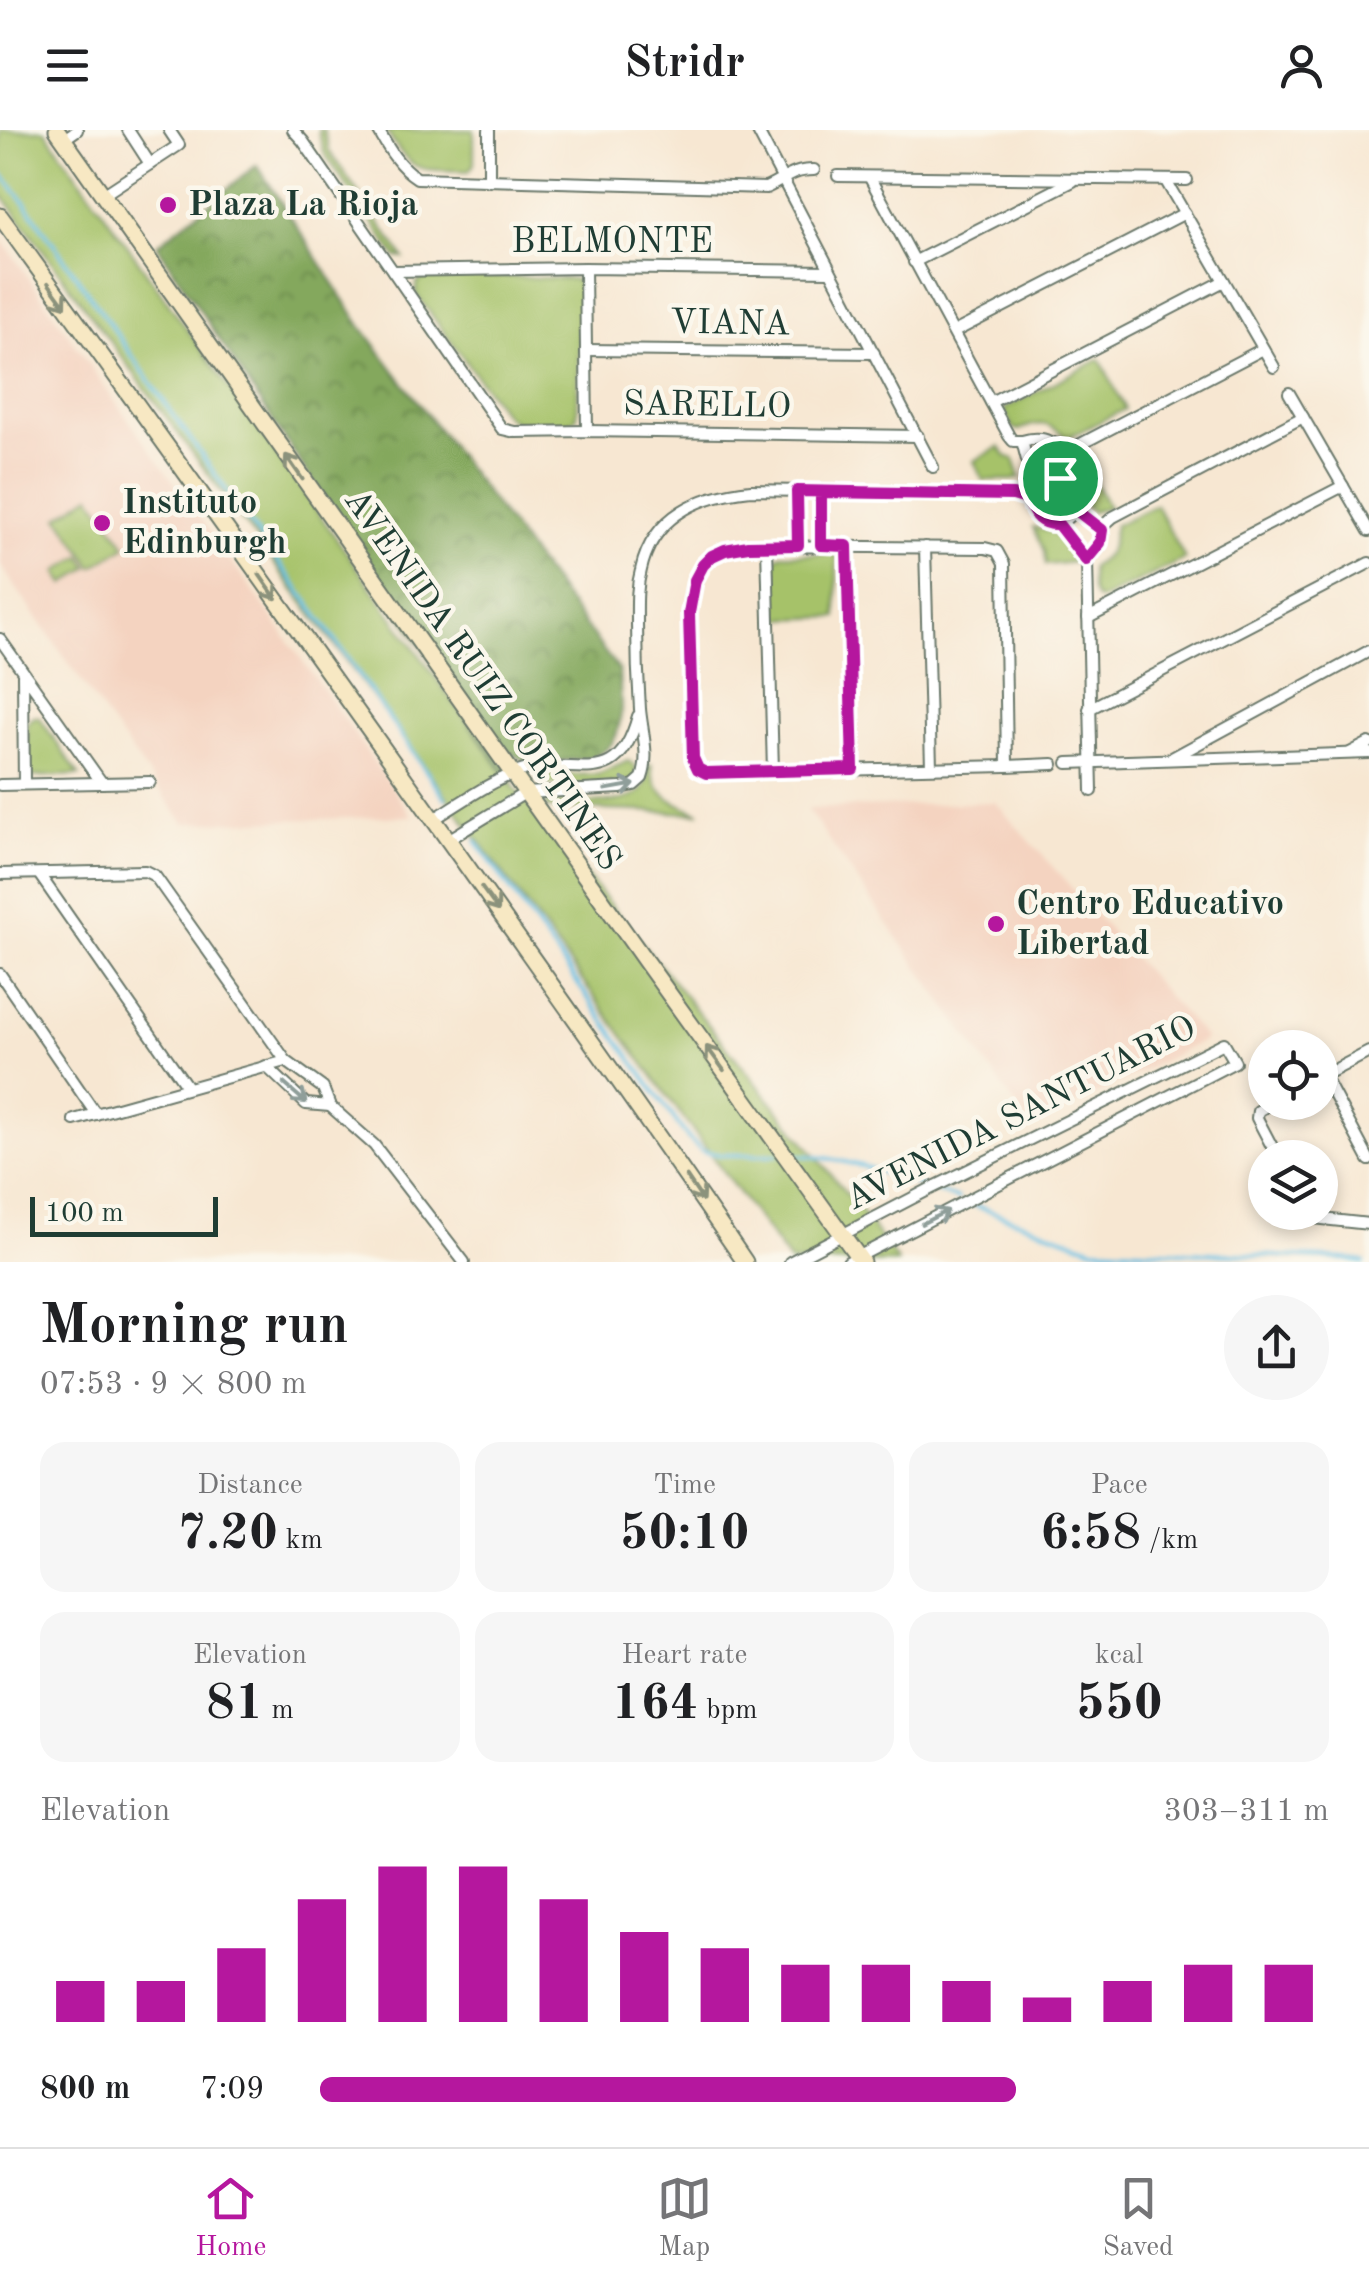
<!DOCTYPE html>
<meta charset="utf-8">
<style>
body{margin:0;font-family:"Old Standard TT",serif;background:#f6f6f6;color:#202124;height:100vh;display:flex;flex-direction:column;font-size:38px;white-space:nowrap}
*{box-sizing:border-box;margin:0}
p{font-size:32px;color:#757577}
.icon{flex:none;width:55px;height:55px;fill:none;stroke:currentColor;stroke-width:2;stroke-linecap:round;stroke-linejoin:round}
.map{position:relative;height:1132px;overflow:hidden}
.panel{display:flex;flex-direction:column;background:#fff;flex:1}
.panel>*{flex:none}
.tools{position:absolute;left:1248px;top:900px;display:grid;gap:20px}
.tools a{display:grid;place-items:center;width:90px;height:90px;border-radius:50%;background:#fff;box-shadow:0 5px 15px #0003;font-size:50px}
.scale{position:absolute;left:30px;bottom:25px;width:188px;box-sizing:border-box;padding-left:10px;border:5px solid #1f3d34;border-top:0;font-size:28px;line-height:35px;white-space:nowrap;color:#1f3d34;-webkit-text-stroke:8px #fbf7ec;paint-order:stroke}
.pin{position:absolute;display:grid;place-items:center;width:85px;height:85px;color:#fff;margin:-42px;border:5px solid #fff;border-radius:50%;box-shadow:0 2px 10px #0007}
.round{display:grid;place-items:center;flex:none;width:105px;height:105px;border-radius:52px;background:#f6f6f6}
.summary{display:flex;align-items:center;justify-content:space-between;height:170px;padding:0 40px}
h1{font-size:55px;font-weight:800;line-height:75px}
.metrics{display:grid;grid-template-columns:repeat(3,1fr);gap:15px;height:170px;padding:10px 40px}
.metrics div{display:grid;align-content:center;border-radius:25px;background:#f6f6f6;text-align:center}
.metrics b{font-size:50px;font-weight:800}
.metrics small{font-size:28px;font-weight:400}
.metrics p{font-size:28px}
.chart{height:280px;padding:20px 40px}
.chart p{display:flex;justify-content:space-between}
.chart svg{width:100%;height:180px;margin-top:10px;stroke:#b5179e;stroke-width:6}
ul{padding:0 40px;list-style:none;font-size:32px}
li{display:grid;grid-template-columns:160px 120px 1fr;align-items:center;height:75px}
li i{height:25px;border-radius:12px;background:#b5179e}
header{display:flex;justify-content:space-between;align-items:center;height:130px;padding:0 40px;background:#fff;font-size:45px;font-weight:800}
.tabs{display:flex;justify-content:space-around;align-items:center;height:140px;border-top:2px solid #e0e0e0;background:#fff;font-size:28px;color:#757577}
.tabs a{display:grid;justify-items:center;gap:5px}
.tabs .active{color:#b5179e}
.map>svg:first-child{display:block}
.built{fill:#f4d3c0}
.green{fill:#a6c269;stroke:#62804e;stroke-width:2.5}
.forest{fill:url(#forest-crowns);stroke:#527248;stroke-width:2.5}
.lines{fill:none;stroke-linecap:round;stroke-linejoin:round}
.stream{stroke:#66bfe3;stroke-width:4}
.street-casing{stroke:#6b786b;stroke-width:14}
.secondary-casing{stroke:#6b786b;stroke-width:19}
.street{stroke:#fff;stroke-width:10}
.secondary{stroke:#f7e8c3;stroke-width:15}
.oneway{stroke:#8b927c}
.oneway2{stroke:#8f9e9a}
.route-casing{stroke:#fff;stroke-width:20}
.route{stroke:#b5179e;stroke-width:12}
.poi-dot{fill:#b5179e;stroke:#fbf7ec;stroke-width:4}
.labels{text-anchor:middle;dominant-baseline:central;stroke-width:9;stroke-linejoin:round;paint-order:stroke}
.poi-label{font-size:35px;font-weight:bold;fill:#1f3d34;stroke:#fbf7ec;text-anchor:start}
.street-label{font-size:35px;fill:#1f3d34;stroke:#fbf7ec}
</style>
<header><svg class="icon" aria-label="menu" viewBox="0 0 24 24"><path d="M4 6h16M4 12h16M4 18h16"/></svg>Stridr<svg class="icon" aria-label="person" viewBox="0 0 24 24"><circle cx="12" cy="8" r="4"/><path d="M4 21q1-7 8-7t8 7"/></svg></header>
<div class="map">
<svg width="1369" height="1132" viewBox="0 0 1369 1132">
<defs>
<pattern id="forest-crowns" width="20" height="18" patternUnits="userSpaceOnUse" patternTransform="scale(2.5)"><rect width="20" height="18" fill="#84a85d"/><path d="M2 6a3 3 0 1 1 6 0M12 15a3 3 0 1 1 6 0" fill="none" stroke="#6b8a4e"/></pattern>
</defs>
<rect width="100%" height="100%" fill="#fbf7ec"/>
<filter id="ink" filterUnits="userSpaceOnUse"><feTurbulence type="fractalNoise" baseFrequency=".01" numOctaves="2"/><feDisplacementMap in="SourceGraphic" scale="20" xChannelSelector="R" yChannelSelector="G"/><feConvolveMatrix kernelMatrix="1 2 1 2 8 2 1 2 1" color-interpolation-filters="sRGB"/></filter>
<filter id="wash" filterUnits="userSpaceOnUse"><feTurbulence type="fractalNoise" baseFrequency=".0048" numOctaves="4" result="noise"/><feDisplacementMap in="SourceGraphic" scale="40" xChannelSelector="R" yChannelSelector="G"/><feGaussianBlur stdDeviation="2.25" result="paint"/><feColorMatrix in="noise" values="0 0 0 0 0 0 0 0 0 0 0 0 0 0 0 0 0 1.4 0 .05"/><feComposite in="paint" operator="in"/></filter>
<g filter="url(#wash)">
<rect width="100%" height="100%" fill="#f7e7d2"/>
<g class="built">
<polygon points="0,107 114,270 266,479 412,686 184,693 108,589 0,435"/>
<polygon points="995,672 1206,909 1031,997 807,679"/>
</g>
<g class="green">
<polygon points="0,0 45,0 513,656 860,1080 898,1132 790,1132 0,62"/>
<polygon points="318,0 324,0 329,21 404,128 396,127 324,23"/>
<path d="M 385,0 L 474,0 L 474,34 L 469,41 C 417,39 415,46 385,0 Z"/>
<polygon points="428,144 574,149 579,154 581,161 577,286 573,291 567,293 517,293 506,286 416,164 417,153"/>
<path d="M 1100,229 L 1125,279 L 1067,308 C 1050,293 1041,290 1019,300 L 1013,298 L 1004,279 Z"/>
<polygon points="1000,317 1006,326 1014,329 1020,347 1013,350 983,350 974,331"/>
<path d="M 1080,324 L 1108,377 L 1092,382 L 1086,377 C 1086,348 1070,351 1065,333 Z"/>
<circle cx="1054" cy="371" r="15"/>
<polygon points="91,365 126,416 93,437 59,387"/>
<path d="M 1156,375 L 1185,429 L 1100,470 C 1088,465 1092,448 1091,437 C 1113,425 1111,416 1115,395 Z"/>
<polygon points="1033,397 1053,402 1075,432 1046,435 1044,421"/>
<polygon points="781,424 837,424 837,487 778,489 775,430"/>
<polygon points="81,426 89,437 65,454 57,442"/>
<polygon points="34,587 39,587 79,645 28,647 27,593"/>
<path d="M 628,631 C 637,636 639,642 633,651 L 626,653 L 545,655 L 538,651 L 544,646 L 600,644 Z"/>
<path d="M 648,635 L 652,635 C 653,666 675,673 700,683 L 546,678 L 546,673 C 569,672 629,678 643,659 C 648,652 648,644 648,635 Z"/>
</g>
<path class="forest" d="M 257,35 L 361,196 L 619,541 C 620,564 625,589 614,610 C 610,617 604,622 597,625 C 583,631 533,634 519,628 C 509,624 503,616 497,607 L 513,656 L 157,115 Z"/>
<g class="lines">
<g class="stream">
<polyline points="0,42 23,70 240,380 308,472 445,668"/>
<polyline points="476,711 688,1008 702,1021 722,1025 778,1025"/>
<path d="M 793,1025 C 838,1026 880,1041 922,1056"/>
<polyline points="938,1062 958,1069"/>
<polyline points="973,1075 1094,1118 1347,1129 1364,1132"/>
</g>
</g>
</g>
<g filter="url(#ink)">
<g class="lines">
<g class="street-casing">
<g id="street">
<polyline points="128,0 150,34"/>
<polyline points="293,0 303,11 502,299 515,302 587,301 918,306"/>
<path d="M 378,0 C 388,18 399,37 417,48 L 766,58 C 786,49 791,40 814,40"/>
<polyline points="489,0 489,51"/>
<polyline points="757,0 933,337"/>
<polyline points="64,9 77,0"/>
<polyline points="838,46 1187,50"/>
<polyline points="870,48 1009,306 1013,311 1022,311"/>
<polyline points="1166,51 1274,237"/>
<polyline points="103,65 179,15 169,0"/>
<polyline points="914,132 1073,51"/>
<polyline points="585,138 587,301"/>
<polyline points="393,141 585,138 830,141"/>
<polyline points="954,202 1185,83"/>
<polyline points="586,220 874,223"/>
<polyline points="1289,263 1369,401"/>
<polyline points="991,272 1224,151"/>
<path d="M 1022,311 C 1051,303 1052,319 1075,317 L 1263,219"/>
<polyline points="1022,311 1027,330 1039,352"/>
<path d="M 1057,314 L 1056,327 L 1060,348 C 1108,375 1040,419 1031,376 C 1027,356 1044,347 1060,348"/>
<polyline points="797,361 798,415"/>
<polyline points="821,361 821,415"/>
<polyline points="1075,379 1102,400"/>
<polyline points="1058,394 1087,430"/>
<polyline points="767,416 773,641"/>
<polyline points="847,416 853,639"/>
<polyline points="925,417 931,637"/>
<polyline points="1087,430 1100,413 1104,395 1113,387 1303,287"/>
<polyline points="1087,430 1092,661"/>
<polyline points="1088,488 1343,356"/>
<polyline points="0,509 102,653"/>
<polyline points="23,545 24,654"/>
<polyline points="1089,579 1369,433"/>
<polyline points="1350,623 1369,613"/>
<polyline points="1172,628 1369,521"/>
<polyline points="1068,633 1369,623"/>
<path d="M 1007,636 L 1004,434 L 997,421 L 985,418 L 748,416 L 725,419 L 712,426 L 703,435 L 695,449 L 690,467 L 693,629 C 695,636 698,641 706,643 L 1007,636 L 1053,634"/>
<polyline points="0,655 150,652"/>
<path d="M 434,689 C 462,672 493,649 524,640 C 577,626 617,664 638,586"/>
<path d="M 448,710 L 525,663 L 621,658 L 634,655 L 642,648 C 650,626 642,602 640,579 C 638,551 637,522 637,494 C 637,476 636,458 641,440 C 653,385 701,365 751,360 L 1013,365 L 1030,370"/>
<polyline points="0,744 145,741 155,746 286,931 323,958 330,976 374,1015 464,1132"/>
<polyline points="39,744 188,958"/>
<polyline points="0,844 96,984"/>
<polyline points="266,936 306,974 330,976"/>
<polyline points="1324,946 1369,1030"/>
<polyline points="1321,947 1369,922"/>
<polyline points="1274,972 1258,981 1257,988 1278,1028"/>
<polyline points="74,990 286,931"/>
<polyline points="1307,1082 1313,1088 1369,1094"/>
<polyline points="790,1132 930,1059 1224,913 1235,932 848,1132"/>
</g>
</g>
<g class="secondary-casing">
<g id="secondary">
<polyline points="57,0 646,832 862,1132"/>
<path d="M 0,86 C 160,305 318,527 476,749 C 566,876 657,1003 745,1132"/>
</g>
</g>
<use href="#street" class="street"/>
<use href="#secondary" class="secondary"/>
</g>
<defs><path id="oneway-shaft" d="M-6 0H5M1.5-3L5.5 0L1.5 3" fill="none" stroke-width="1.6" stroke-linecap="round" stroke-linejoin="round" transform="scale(2.5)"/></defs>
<g class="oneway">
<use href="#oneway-shaft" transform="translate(57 165) rotate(54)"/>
<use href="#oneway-shaft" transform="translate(294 337) rotate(-125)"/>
<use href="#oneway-shaft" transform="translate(268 457) rotate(55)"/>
<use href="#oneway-shaft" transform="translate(490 769) rotate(54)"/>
<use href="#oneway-shaft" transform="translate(715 928) rotate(-126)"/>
<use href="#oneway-shaft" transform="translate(695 1059) rotate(56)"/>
</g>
<g class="oneway2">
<use href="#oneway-shaft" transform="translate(620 657) rotate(-10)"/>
<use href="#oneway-shaft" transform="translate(295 963) rotate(41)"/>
<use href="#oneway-shaft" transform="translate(935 1087) rotate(-27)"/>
</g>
</g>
<g class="lines" filter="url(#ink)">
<g class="route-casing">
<path id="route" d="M 1060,348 C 1044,347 1033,354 1030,370 L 1013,365 L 797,361 L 798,415 L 748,416 L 725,420 L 712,426 L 703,435 L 695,450 L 689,483 L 693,628 L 698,639 L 706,643 L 853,639 L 847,416 L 821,415 L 821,362 L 1013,365 L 1030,370 C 1032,386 1042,395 1058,394 L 1086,430 L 1100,413 L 1102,400 L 1075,379 C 1078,365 1073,355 1060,348"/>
</g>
<use href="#route" class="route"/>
</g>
<g class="poi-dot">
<circle cx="168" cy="75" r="10"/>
<circle cx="102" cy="393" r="10"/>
<circle cx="996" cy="794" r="10"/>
</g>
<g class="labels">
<g class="poi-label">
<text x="188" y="75">Plaza La Rioja</text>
<text x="122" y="373">Instituto<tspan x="122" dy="40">Edinburgh</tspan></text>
<text x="1016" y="774">Centro Educativo<tspan x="1016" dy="40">Libertad</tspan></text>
</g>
<g class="street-label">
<text x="612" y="112">BELMONTE</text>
<text transform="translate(730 194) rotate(1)">VIANA</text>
<text transform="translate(707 276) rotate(1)">SARELLO</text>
<text transform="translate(482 550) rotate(55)">AVENIDA RUIZ CORTINES</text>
<text transform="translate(1021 984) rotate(-27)">AVENIDA SANTUARIO</text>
</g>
</g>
</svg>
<div class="tools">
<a><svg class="icon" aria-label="locate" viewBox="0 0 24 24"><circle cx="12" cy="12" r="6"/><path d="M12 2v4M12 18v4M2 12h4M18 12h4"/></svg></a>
<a><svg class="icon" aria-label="layers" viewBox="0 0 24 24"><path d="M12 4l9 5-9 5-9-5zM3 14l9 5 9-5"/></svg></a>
</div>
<div class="scale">100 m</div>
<div class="pin" style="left:1060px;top:348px;background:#1e9e55"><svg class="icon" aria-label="arrive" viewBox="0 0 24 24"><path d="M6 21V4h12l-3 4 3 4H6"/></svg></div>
</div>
<section class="panel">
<div class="summary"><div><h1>Morning run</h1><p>07:53 · 9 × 800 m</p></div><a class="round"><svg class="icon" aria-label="share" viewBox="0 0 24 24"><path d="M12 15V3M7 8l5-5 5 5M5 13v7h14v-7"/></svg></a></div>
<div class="metrics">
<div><p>Distance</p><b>7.20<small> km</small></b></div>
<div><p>Time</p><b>50:10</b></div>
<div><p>Pace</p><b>6:58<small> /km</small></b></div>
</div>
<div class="metrics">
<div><p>Elevation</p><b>81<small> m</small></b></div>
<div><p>Heart rate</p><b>164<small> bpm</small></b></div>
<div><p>kcal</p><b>550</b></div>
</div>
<div class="chart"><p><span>Elevation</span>303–311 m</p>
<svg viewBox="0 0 160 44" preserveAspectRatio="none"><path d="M5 44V34M15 44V34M25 44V26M35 44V14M45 44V6M55 44V6M65 44V14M75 44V22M85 44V26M95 44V30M105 44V30M115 44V34M125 44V38M135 44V34M145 44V30M155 44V30"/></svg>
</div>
<ul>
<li><b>800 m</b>7:09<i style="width:69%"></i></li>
</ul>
</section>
<nav class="tabs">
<a class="active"><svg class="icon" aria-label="home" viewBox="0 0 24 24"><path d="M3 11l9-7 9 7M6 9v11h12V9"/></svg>Home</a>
<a><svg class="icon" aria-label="map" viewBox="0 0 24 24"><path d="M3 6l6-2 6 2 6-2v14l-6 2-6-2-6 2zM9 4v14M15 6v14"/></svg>Map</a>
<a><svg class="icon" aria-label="saved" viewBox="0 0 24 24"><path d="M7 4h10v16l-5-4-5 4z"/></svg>Saved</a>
</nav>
